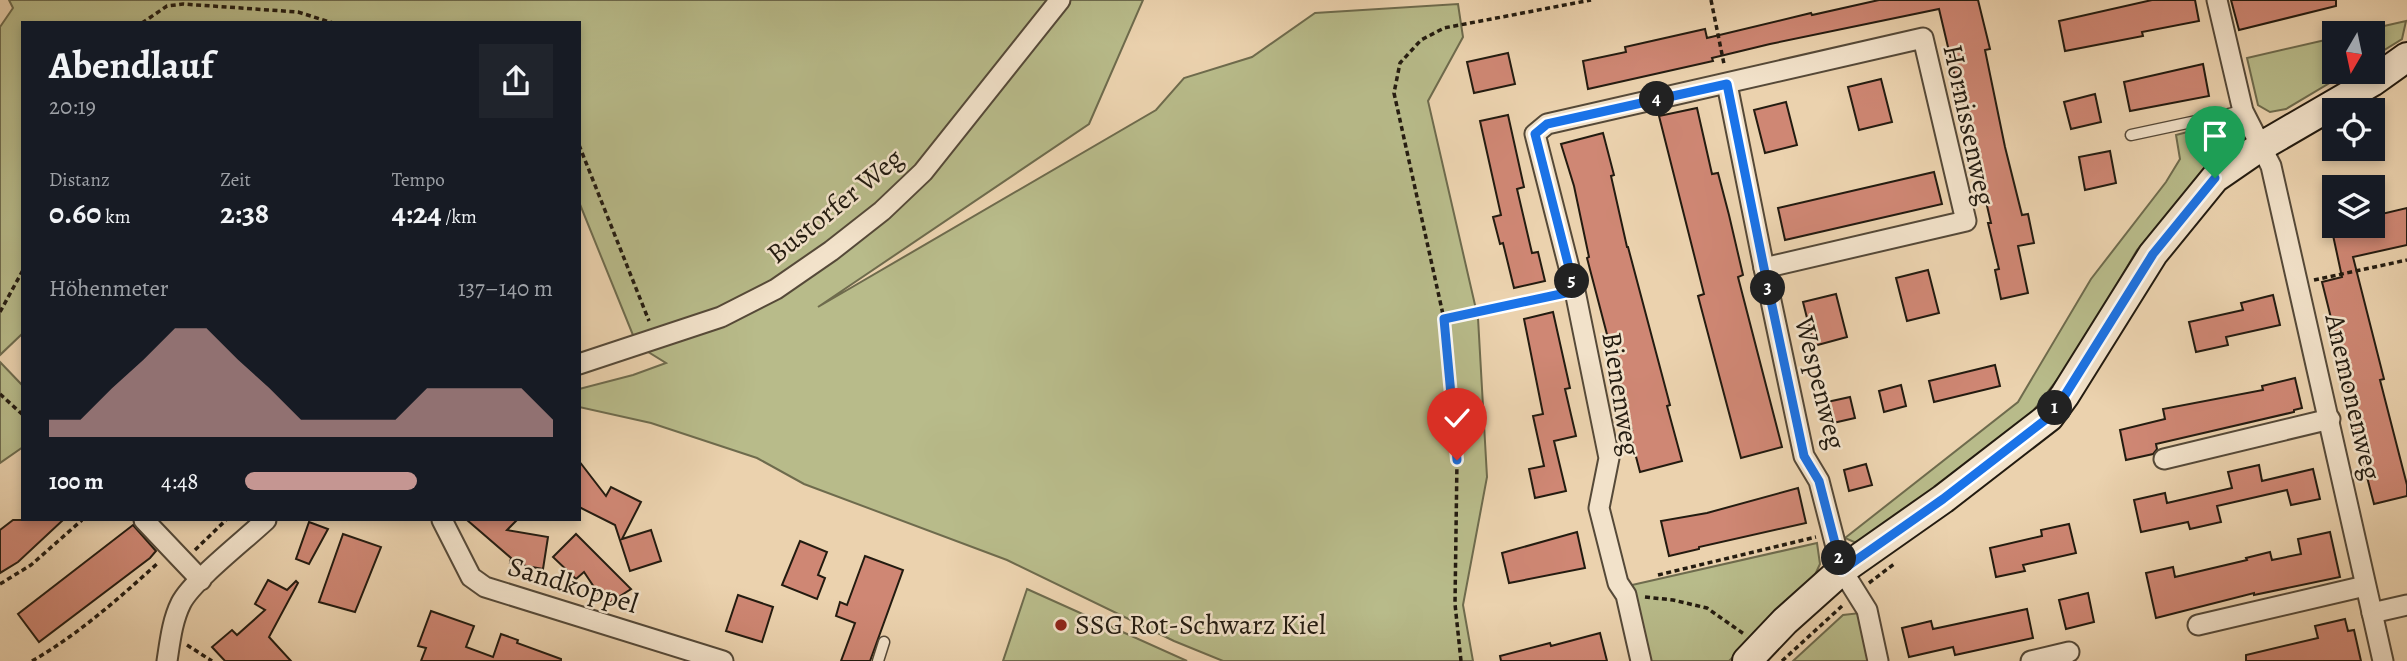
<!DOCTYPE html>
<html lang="de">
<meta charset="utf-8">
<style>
body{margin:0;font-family:Alegreya,serif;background:#20242c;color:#f1f3f6;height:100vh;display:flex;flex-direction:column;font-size:26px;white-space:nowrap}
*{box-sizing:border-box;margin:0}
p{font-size:23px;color:#9ea1a6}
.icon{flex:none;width:38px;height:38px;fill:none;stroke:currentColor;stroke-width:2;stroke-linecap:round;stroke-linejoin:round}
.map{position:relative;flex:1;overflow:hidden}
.panel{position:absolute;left:21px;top:21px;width:560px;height:500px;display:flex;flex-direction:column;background:#171b24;border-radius:0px;box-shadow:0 4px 10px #0003}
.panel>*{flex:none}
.needle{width:46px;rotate:189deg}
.fabs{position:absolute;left:2322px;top:21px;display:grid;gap:14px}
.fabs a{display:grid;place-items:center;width:63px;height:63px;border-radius:0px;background:#171b24;box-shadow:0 4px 10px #0003;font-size:35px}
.pin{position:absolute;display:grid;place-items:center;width:60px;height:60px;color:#fff;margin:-72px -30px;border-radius:50% 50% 50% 0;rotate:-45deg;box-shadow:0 0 7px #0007}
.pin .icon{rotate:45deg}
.km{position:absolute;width:35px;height:35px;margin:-18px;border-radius:50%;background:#222;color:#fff;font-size:19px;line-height:35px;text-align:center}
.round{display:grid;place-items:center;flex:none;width:74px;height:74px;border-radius:0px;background:#20242c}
.headline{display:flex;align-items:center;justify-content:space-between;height:119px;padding:0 28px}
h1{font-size:38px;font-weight:700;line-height:52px}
.figures{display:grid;grid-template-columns:repeat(3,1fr);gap:10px;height:119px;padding:7px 28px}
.figures div{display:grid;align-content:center}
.figures b{font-size:30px;font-weight:700}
.figures small{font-size:19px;font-weight:400}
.figures p{font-size:19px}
.chart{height:196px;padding:14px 28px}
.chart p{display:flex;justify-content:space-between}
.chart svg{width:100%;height:126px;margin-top:7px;fill:#c59692;opacity:.7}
ul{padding:0 28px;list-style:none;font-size:23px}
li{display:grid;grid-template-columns:112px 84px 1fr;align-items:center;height:52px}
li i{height:18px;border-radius:9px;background:#c59692}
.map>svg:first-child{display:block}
.green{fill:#b8bb8a;stroke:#6e6b4d;stroke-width:2}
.building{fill:#cf8774;stroke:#231b10;stroke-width:2}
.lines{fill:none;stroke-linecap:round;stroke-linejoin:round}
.lane-casing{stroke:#554938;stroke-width:13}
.street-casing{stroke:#554938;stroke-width:23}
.secondary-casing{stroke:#231b10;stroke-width:32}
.path{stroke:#231b10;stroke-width:3.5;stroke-dasharray:5 3.5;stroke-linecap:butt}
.lane{stroke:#f2e2ca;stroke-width:10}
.street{stroke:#f2e2ca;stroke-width:19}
.secondary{stroke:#f2e2ca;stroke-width:28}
.route-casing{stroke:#fff;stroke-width:14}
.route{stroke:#1a73e8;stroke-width:9}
.poi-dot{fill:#8f2418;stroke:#f2e2ca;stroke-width:2.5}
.labels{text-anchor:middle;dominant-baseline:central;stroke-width:5;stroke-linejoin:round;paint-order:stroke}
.street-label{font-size:28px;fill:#231b10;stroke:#f2e2ca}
.poi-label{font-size:28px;fill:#231b10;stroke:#f2e2ca;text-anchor:start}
</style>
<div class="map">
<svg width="2407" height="661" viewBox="0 0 2407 661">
<rect width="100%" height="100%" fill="#ebd2ae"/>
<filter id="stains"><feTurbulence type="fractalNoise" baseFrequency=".00286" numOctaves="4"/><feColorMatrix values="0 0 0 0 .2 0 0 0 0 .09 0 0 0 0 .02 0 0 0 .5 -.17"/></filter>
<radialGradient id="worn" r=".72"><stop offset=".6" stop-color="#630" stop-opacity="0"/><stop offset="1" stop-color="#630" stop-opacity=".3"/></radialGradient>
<g class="green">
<polygon points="9,0 1143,0 1089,124 818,307 1156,110 1184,78 1252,57 1315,13 1458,4 1463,37 1428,101 1478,318 1487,477 1463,605 1473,661 1223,661 1174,641 1007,560 804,484 757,458 651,423 579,407 579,389 633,375 666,363 637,345 579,202 579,23 23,23 23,333 0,355 0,27 13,8"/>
<polygon points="2406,21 2402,39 2373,57 2373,33 2353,33"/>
<polygon points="2334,38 2334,72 2348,72 2286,109 2270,112 2258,105 2247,58"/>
<polygon points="2233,120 2233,131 2230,142 2137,250 2076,355 2033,411 1966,467 1867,541 1854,542 1845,538 2018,402 2091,279 2166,182 2180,159 2176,135"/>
<polygon points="0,362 23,386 23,447 0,463"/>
<polygon points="1817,543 1820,564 1813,579 1729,661 1648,661 1632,585"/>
<polygon points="1027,589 1187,661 1003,661"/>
<polygon points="1860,613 1869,661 1793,661 1843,615"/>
</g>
<g class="building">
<polygon points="1879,0 1978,0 1990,49 1985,50 2005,147 2022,215 2028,214 2034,243 2018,246 2028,293 2001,299 1995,270 1999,269 1988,223 1991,223 1963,102 1961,102 1939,9 1770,44 1712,58 1713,61 1588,89 1583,61 1626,52 1625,47 1705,29 1707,38 1811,13 1812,15"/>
<polygon points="2152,0 2195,0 2199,21 2142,32 2143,36 2065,51 2059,21"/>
<polygon points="2231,0 2336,0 2336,6 2239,30"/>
<polygon points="1508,53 1515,84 1474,93 1467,62"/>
<polygon points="2203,64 2209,96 2130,111 2124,82"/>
<polygon points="1881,79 1892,122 1859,130 1848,87"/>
<polygon points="2095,94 2101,122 2071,129 2064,102"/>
<polygon points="1786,102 1797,145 1765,153 1754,110"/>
<polygon points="1697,108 1712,174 1718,173 1729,215 1743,275 1738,277 1782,447 1741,458 1698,296 1704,294 1659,116"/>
<polygon points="1508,115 1524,187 1517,189 1532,253 1538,252 1545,281 1514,288 1503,243 1500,244 1493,217 1501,215 1480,121"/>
<polygon points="1603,133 1614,175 1611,176 1627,247 1628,247 1670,405 1667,406 1682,461 1640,472 1629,430 1632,430 1587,258 1589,257 1574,186 1561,144"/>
<polygon points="2110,151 2116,183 2085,190 2079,157"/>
<polygon points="1934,172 1942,204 1785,240 1778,208"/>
<polygon points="2407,208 2407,245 2353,257 2384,379 2380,380 2407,485 2407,496 2374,504 2350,411 2354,410 2322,282 2342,277 2331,226 2373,226 2373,216"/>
<polygon points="1928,270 1939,313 1907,321 1896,278"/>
<polygon points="1836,294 1847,337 1814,346 1803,302"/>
<polygon points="2273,295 2280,325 2226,337 2228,345 2196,352 2189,322 2243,310 2241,303"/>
<polygon points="1553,312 1570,388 1565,389 1576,436 1554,441 1566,491 1535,498 1529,469 1544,466 1533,416 1543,414 1524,319"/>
<polygon points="1995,365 2000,386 1934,402 1929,381"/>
<polygon points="2295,378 2302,408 2294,410 2294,412 2156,444 2157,449 2153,454 2126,460 2120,430 2165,419 2163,409 2263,390 2262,386"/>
<polygon points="1901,385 1906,406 1884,412 1879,391"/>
<polygon points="1850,397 1855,418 1833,423 1827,402"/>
<polygon points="579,461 606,496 611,487 641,502 622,539 651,530 661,561 630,571 615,525 579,507"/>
<polygon points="1866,464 1872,485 1849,491 1844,470"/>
<polygon points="2259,465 2262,481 2313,469 2320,499 2291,505 2287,490 2217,506 2221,522 2190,529 2188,522 2141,532 2134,500 2165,493 2167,503 2232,488 2228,472"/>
<polygon points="1798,488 1806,523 1699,547 1699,549 1669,556 1661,521 1707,513"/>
<polygon points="13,520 63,520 18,562 0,573 0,530"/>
<polygon points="467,520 517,520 507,530 548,537 543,569 510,563 511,558"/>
<polygon points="309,522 328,529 309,564 296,559"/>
<polygon points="2069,524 2076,553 2023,565 2025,571 1996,577 1990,548 2042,536 2041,530"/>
<polygon points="133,525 156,551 150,558 39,642 18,614"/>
<polygon points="1577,532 1585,568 1509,583 1502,553"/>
<polygon points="2330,532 2340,577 2254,595 2254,593 2156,618 2146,573 2173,567 2175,577 2247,560 2246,558 2270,552 2272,560 2301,554 2298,539"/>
<polygon points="343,534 381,547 355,612 319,602"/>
<polygon points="576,534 631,589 606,605 584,572 576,579 553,557"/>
<polygon points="800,541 827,552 818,575 825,578 817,599 782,585"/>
<polygon points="865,556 903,570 870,661 841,661 855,623 836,616 840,602 847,605"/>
<polygon points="268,580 287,590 296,581 298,583 269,637 291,661 225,661 212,647 232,630 237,635 265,610 255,604"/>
<polygon points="2088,593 2094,622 2066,629 2059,600"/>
<polygon points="738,595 773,607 762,642 726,631"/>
<polygon points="2027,609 2033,638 1955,655 1953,647 1909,657 1902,628 1931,621 1933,629"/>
<polygon points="431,611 474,626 466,647 493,657 501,634 518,640 517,643 561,659 561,661 421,661 426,648 418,646"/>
<polygon points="2345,619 2348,631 2354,630 2361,661 2246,661 2246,655 2318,638 2315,626"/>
<polygon points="1600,633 1607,661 1501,661 1500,656 1550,643 1551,646"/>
</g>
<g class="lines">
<g class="lane-casing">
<g id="lane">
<polyline points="2131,135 2243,111"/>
<polyline points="878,661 884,642"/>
</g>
</g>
<g class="street-casing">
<g id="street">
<polyline points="2217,0 2243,111 2271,166 2383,661"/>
<polyline points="1727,84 1764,268 1804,456 1819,481 1842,570 1867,610 1878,661"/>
<polyline points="579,364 721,317 776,289 831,251 882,211 923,172 1060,0"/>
<polyline points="2164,459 2330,419"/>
<polyline points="144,520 201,580"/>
<polyline points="442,520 471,577 485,587 723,661"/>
<polyline points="2372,613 2407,605"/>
<polyline points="2198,625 2365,586"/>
<path d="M 167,661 C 170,642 172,621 181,603 C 192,581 246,539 266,520"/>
<polyline points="1641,661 1626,595 1618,583 1599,508 1609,458 1575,291 1535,134 1547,124 1923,38 1966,221 1764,268"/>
<polyline points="2031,661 2069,652"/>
</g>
</g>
<g class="secondary-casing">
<polyline id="secondary" points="1747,661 1785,621 1842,570 1943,499 2049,417 2065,395 2153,254 2215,178 2260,147 2372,82 2407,57"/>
</g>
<g class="path">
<polyline points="1711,0 1724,64"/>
<polyline points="142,23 167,6 183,4 298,12 333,23"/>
<polyline points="579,145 649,321"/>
<polyline points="2314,280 2407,260"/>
<polyline points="0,312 23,270"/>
<polyline points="1444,319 1558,295"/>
<polyline points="0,394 23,415"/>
<polyline points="195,550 226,520"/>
<polyline points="1658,575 1816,537"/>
<polyline points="1869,583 1894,564"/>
<polyline points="0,584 31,565 82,520"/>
<polyline points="1645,597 1673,600 1707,608 1744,634"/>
<polyline points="187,645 212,661"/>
<path d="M 32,661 C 79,634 118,599 158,563"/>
<polyline points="1461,661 1455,604 1457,460 1444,319 1394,93 1400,63 1421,40 1444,28 1591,0"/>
<polyline points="1782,661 1842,606"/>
</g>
<use href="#lane" class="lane"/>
<use href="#street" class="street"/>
<use href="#secondary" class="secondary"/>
</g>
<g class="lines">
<g class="route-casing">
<polyline id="route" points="1457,460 1444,319 1575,291 1535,134 1547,124 1727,84 1764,268 1804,456 1819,481 1842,570 1943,499 2049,417 2065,395 2153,254 2215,178"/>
</g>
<use href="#route" class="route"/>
</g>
<circle class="poi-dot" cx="1061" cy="625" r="7"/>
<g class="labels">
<g class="street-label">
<text transform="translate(1969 125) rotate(78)">Hornissenweg</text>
<text transform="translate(835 206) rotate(-39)">Bustorfer Weg</text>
<text transform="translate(1820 383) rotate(76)">Wespenweg</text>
<text transform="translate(1621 394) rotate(81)">Bienenweg</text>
<text transform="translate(2353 397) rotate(77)">Anemonenweg</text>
<text transform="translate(573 585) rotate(17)">Sandkoppel</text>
</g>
<g class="poi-label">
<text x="1075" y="625">SSG Rot-Schwarz Kiel</text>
</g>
</g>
<rect width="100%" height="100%" filter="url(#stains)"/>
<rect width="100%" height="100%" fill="url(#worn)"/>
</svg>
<div class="fabs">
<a><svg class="needle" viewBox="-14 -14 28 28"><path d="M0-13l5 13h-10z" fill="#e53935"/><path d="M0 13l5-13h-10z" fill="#9ea1a6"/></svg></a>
<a><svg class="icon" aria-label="locate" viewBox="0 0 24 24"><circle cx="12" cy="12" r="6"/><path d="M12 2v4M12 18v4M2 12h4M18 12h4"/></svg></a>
<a><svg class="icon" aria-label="layers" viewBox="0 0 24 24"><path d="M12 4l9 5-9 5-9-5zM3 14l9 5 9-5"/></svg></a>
</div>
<div class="pin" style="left:2215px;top:178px;background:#1e9e55"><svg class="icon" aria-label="arrive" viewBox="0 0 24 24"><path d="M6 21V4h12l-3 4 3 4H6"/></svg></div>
<div class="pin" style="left:1457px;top:460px;background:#d93025"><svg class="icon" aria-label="check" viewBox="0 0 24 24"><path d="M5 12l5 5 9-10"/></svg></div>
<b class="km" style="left:2055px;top:408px">1</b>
<b class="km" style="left:1839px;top:558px">2</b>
<b class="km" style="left:1768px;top:288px">3</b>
<b class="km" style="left:1657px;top:99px">4</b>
<b class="km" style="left:1572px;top:281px">5</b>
<section class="panel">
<div class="headline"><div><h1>Abendlauf</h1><p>20:19</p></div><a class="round"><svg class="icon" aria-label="share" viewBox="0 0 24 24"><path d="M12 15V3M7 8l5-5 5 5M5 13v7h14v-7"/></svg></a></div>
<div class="figures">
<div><p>Distanz</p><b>0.60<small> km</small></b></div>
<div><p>Zeit</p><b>2:38</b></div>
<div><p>Tempo</p><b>4:24<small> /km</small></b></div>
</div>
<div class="chart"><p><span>Höhenmeter</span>137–140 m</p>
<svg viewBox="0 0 160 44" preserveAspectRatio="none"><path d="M0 44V38L10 38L20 27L30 17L40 6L50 6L60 17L70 27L80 38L90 38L100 38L110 38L120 27L130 27L140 27L150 27L160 38V44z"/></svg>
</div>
<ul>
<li><b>100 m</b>4:48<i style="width:56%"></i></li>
</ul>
</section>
</div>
